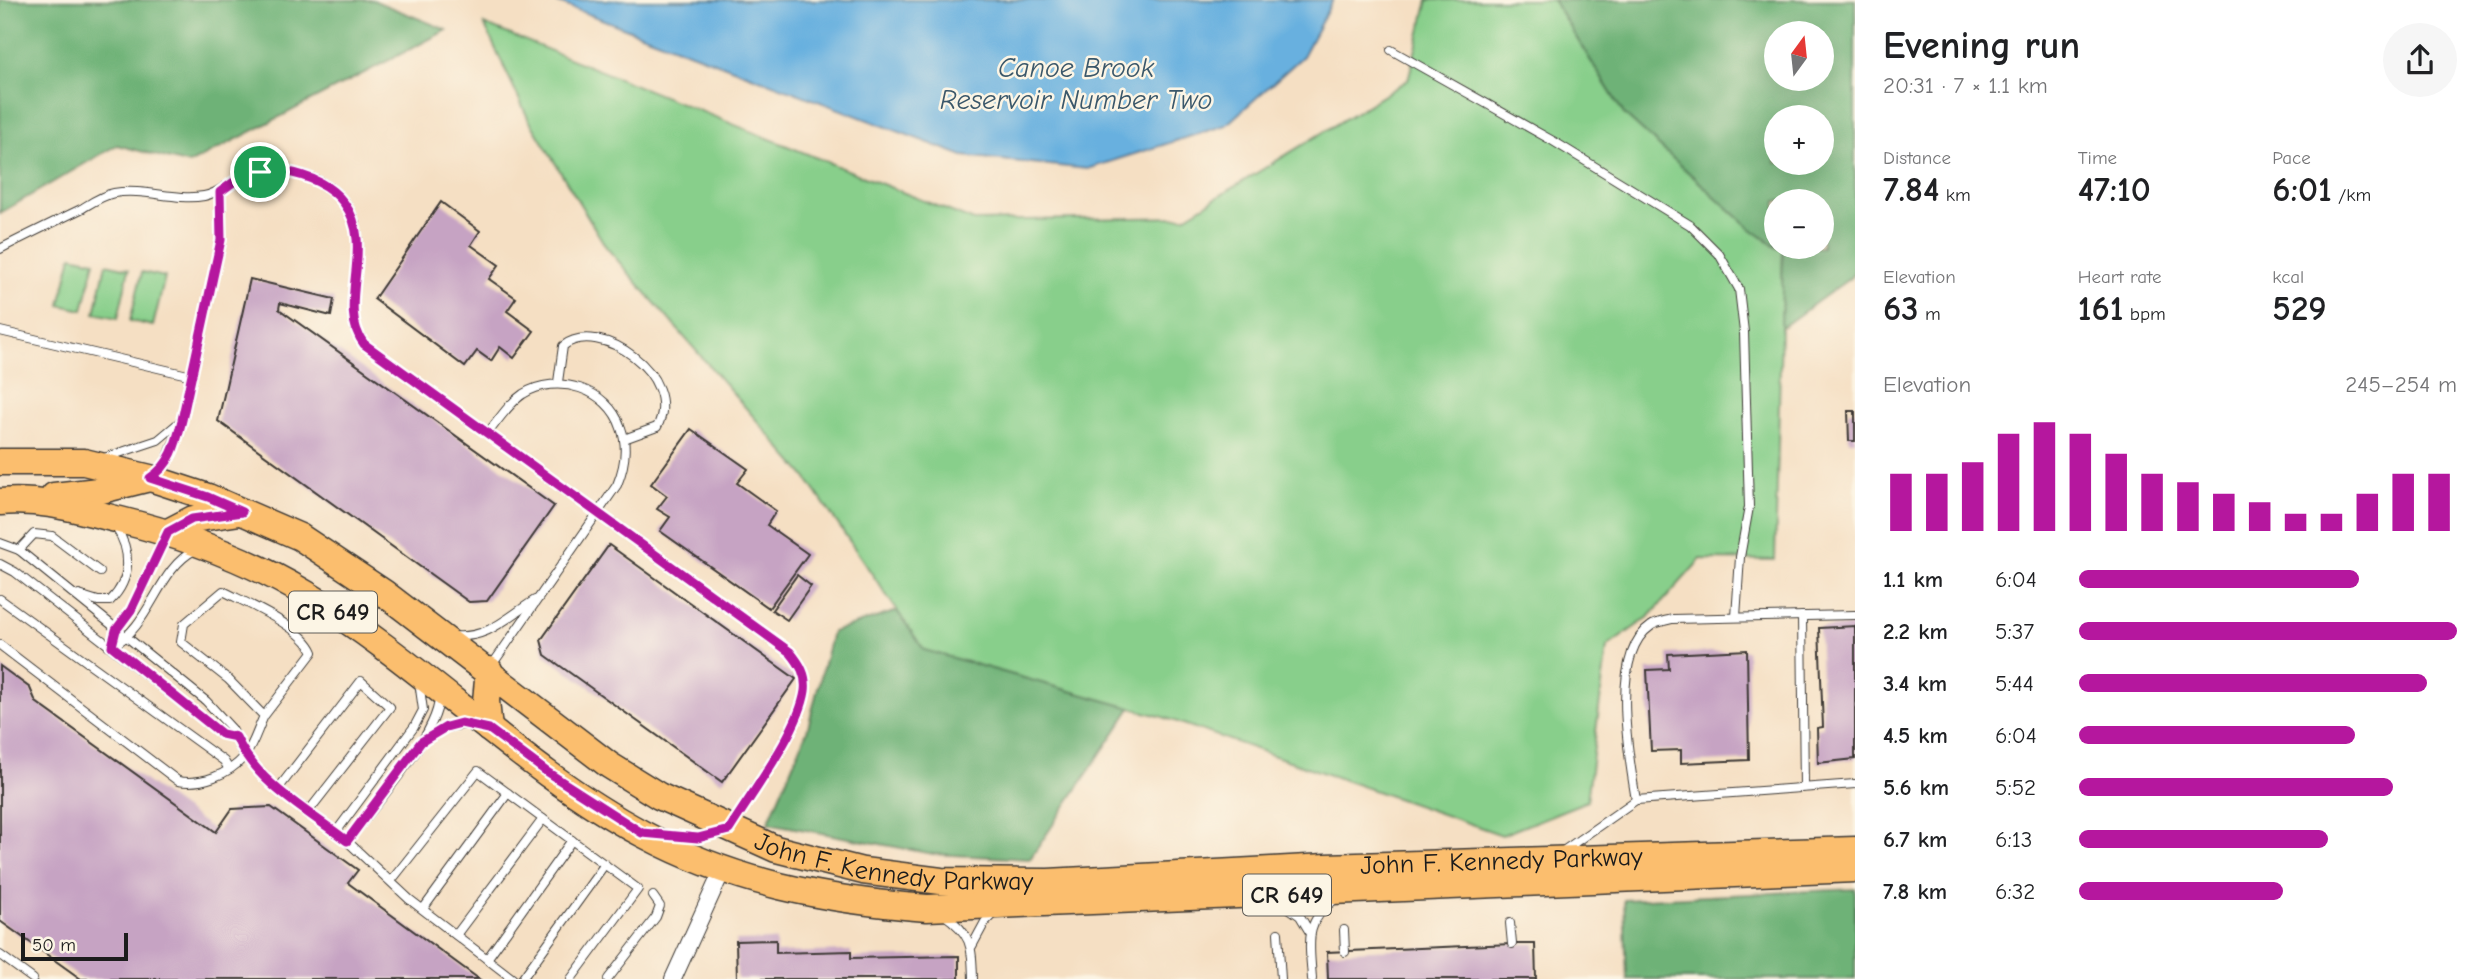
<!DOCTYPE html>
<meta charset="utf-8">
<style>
body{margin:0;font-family:"Comic Neue",sans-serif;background:#f6f6f6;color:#202124;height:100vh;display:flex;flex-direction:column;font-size:26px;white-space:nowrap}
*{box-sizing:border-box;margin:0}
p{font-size:23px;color:#757577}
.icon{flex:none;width:38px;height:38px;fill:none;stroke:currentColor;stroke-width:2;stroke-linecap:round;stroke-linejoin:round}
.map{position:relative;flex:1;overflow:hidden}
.sheet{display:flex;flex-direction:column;background:#fff;width:630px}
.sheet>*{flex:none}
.needle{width:46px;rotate:15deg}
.tools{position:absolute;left:1764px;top:21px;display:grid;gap:14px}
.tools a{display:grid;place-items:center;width:70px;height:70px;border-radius:50%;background:#fff;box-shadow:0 7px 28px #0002;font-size:35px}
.scale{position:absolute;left:21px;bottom:18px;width:107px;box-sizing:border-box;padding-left:7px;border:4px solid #1c1c1c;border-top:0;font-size:19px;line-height:24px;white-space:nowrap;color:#1c1c1c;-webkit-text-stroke:5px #fcf5e5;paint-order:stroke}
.pin{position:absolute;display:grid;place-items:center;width:60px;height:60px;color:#fff;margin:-30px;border:4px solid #fff;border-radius:50%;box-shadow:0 2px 7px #0007}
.round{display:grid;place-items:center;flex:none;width:74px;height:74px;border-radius:37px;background:#f6f6f6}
.head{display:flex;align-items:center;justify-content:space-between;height:119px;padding:0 28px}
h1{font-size:38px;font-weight:800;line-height:52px}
.metrics{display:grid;grid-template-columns:repeat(3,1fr);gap:10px;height:119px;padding:7px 28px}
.metrics div{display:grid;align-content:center}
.metrics b{font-size:35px;font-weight:800}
.metrics small{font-size:19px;font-weight:400}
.metrics p{font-size:19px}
.chart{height:196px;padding:14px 28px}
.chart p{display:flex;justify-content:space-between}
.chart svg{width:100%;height:126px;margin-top:7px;stroke:#b5179e;stroke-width:6}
ul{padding:0 28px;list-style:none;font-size:23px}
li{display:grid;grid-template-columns:112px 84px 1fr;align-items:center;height:52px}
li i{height:18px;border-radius:9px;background:#b5179e}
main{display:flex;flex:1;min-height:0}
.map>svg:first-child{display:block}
.green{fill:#88cf8b;stroke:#527654;stroke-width:2}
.forest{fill:#6eb277;stroke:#45674a;stroke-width:2;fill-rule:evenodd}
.water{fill:#68b0df;stroke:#42667e;stroke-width:2}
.building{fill:#c6a3c3}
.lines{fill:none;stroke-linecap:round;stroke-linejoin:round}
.service-casing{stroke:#3d3935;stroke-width:10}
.minor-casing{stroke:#3d3935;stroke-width:18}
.primary-casing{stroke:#3d3935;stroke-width:29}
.service{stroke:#fff;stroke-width:8}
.minor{stroke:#fff;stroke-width:16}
.primary{stroke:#fbbe6e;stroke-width:26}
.route-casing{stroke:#fff;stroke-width:14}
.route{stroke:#b5179e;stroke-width:9}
.labels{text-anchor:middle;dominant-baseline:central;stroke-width:5;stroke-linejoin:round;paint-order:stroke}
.shield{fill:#fcf5e5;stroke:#5f5d58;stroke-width:2}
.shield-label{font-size:24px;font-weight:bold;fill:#1c1c1c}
.street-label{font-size:26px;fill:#1c1c1c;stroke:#fcf5e5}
.water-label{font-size:28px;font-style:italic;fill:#3a576a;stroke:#fcf5e5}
</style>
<main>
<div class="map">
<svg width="1855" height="979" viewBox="0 0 1855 979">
<rect width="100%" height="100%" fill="#fcf5e5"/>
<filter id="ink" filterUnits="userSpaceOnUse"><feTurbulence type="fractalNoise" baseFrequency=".0143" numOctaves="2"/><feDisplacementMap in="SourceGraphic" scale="14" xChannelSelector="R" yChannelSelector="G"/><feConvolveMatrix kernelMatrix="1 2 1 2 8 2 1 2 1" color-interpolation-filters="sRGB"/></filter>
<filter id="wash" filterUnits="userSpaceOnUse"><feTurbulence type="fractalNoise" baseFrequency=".00686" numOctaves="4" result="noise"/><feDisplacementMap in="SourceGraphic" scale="28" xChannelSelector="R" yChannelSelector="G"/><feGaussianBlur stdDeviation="1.57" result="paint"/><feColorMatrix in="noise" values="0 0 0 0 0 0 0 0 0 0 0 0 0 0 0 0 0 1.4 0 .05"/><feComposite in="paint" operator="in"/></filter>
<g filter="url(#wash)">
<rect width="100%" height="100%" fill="#f5dfc3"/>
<g class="green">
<polygon points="1428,0 1553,0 1624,114 1750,228 1783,251 1775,560 1701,559 1650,616 1607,647 1587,801 1502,835 1163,717 924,650 805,476 606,247 528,118 484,24 974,221 1185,217 1408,80"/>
<polygon points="72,256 95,261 83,310 60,305"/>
<polygon points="106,264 129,269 118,318 95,313"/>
<polygon points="142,272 165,277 153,326 130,321"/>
</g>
<g class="forest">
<polygon points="0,0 373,0 447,30 189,164 117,145 0,213"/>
<path d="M 1553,0 L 1855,0 L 1855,272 L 1850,278 L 1781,328 L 1783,251 L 1776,247 L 1822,247 L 1822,201 L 1776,201 L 1776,247 L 1750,228 L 1624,114 ZM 1822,33 L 1822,79 L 1776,79 L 1776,33 ZM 1822,117 L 1822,163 L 1776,163 L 1776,117 Z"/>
<polygon points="897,611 924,650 1131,708 1030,859 933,854 768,823 807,731 832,632"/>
<polygon points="1855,889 1855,979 1627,979 1624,900"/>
</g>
<polygon class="water" points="551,0 1333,0 1303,56 1226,125 1087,169 963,156"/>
<g id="blocks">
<g class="building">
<polygon points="441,202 480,231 471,245 499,265 489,279 516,298 507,311 534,331 514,358 500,347 491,361 477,351 465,367 374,299"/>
<polygon points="250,279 334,299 331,316 280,303 279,309 554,506 487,601 469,602 218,421"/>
<polygon points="1848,411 1855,411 1855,441 1849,441"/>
<polygon points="691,429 748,469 737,483 776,511 767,525 808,554 769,608 660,531 670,517 657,509 667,496 651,484"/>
<polygon points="609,545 796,679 722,782 545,655 541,640"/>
<polygon points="797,575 811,586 787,620 772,610"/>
<polygon points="1855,626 1855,759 1818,763 1817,728 1823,727 1819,628"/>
<polygon points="1747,650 1749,760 1681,763 1681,750 1651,751 1647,670 1669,669 1668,654"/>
<polygon points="0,666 30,688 36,702 216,832 232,809 271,807 358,870 348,883 479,979 81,979 0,921"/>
<polygon points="776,940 776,953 851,951 851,958 959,956 959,979 737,979 736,941"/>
<polygon points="1512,944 1535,944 1536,979 1328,979 1327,952"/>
</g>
</g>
</g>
<g filter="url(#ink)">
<use href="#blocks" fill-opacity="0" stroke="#3d3935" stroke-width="2"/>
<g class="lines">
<g class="service-casing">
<g id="service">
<polyline points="1391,50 1553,141 1690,225 1719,254 1739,289 1744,332 1749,507 1740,557 1736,617"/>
<path d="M 0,249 C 27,235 54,222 81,209 C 91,203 103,195 114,193 C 144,188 175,201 204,196 C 220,193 228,183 242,177 C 280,162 333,175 352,215 C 370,254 337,308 364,344 L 790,652 C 800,664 807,675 805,691 C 799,730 753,790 732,825"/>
<polyline points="0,331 192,376"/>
<path d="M 558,382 L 563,346 C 599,317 684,376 657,427 L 624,439"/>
<path d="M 487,434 C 498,421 508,404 523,394 C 557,373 608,388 621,428 C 628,447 624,468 617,485 L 490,668"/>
<polyline points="104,458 158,440 182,420"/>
<polyline points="155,475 164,469 182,420 221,241 221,192"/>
<polyline points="0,543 19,550 206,701 232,729 245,756 267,781 347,841 409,899 513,979"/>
<polyline points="19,550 34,534 52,536 100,572"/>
<polyline points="0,564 15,572 222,734 236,737"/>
<path d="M 79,595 L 98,601 L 110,601 C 132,579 132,551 115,526"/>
<polyline points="0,599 224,761 228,768"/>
<polyline points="1802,616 1804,787"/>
<path d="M 454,636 C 488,639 506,618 535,600"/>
<path d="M 0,645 L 178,781 C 201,785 228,775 244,757 C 253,747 258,728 264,716 L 228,679 L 181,642 L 184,624 L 223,591 C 248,604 303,627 313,652 L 264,716"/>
<path d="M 112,646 C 151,627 157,569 195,550"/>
<polyline points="112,646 116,630 131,610 166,536"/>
<polyline points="424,740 446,727 469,724"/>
<polyline points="278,789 361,681 390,707 308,812"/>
<path d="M 1636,800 C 1629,757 1609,654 1651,626 C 1656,622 1666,621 1672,619 L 1855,615"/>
<polyline points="336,832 414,727 423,710 419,682"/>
<path d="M 347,841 C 371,810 438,735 439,698"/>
<polyline points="1563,851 1636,800 1855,784"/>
<polyline points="391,881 478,771 638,889 571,979"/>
<polyline points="1280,902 1300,916 1309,931"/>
<polyline points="423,909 508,793"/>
<path d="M 943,914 C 972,934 972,946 973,979"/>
<polyline points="1510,923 1512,944"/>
<polyline points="1344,930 1345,952"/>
<polyline points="1278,933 1281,979"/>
<polyline points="456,935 543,819"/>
<polyline points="972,946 985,922 996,911"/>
<polyline points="0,955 33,979"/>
<polyline points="487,959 572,840"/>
<polyline points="522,979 605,864"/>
<polyline points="608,979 656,917 660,906 653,896"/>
<path d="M 1312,979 C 1310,944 1303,923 1334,900"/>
</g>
</g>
<g class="minor-casing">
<polyline id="minor" points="673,979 722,871"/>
</g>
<g class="primary-casing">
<g id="primary">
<path id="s1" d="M 0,462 L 84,462 L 150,478 L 208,497 L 300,537 L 384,593 L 609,765 L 659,796 L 776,849 L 863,871 L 941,881 L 1048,882 L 1326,867 L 1855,850"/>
<polyline points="54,496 98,491 146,479"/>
<path d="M 0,502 C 42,498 79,510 120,520 C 185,536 248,559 306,594 C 424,664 520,769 643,834 C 735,883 824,900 927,908 L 1855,869"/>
<polyline points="168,532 193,519 240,512"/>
<polyline points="489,670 486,701 489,729"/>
</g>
</g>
<use href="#service" class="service"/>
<use href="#minor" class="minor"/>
<use href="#primary" class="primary"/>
</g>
</g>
<g class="lines" filter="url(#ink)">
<g class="route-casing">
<path id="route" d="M 283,171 C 307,175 329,183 344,203 C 377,247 335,305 364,344 L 790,652 C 800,664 807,675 805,691 C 799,731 751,794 729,830 L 698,838 L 642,833 L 547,772 L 489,729 L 461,723 L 446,727 L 421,742 L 347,841 C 307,810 257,784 236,737 L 222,734 L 112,646 L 116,630 L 131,610 L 168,532 L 192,519 L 242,512 L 208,497 L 150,478 C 171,465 176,444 182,420 L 221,240 L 220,192 L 239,178 Z"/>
</g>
<use href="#route" class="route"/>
</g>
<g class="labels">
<g class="shield">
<rect x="289" y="591.5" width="88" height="41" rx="5"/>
<rect x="1243" y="874.5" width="88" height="41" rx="5"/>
</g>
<g class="shield-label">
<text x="333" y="612">CR 649</text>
<text x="1287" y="895">CR 649</text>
</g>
<g class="street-label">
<text stroke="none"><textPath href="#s1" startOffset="1004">John F. Kennedy Parkway</textPath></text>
<text stroke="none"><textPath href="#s1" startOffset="1614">John F. Kennedy Parkway</textPath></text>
</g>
<g class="water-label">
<text x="1076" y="68">Canoe Brook<tspan x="1076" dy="32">Reservoir Number Two</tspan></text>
</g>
</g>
</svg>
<div class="tools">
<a><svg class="needle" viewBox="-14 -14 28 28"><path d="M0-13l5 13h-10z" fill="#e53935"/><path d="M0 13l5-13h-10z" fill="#757577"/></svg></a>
<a>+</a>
<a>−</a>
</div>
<div class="scale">50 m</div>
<div class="pin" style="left:260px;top:172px;background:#1e9e55"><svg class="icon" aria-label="arrive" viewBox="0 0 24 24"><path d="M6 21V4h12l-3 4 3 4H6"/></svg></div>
</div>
<section class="sheet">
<div class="head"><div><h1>Evening run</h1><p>20:31 · 7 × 1.1 km</p></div><a class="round"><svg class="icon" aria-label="share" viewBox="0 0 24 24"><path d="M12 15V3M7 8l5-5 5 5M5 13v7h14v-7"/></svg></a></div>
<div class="metrics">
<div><p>Distance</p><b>7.84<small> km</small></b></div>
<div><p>Time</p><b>47:10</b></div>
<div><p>Pace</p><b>6:01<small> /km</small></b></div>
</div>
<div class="metrics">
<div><p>Elevation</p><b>63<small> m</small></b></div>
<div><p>Heart rate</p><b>161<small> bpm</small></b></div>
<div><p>kcal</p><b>529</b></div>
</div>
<div class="chart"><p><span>Elevation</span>245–254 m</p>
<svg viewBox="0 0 160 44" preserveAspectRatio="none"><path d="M5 44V24M15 44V24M25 44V20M35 44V10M45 44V6M55 44V10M65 44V17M75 44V24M85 44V27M95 44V31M105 44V34M115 44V38M125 44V38M135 44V31M145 44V24M155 44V24"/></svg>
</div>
<ul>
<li><b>1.1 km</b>6:04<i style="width:74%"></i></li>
<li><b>2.2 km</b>5:37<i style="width:100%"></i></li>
<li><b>3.4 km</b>5:44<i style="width:92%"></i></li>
<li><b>4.5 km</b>6:04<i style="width:73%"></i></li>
<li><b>5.6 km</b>5:52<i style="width:83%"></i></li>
<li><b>6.7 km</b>6:13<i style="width:66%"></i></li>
<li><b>7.8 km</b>6:32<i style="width:54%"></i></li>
</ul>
</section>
</main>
